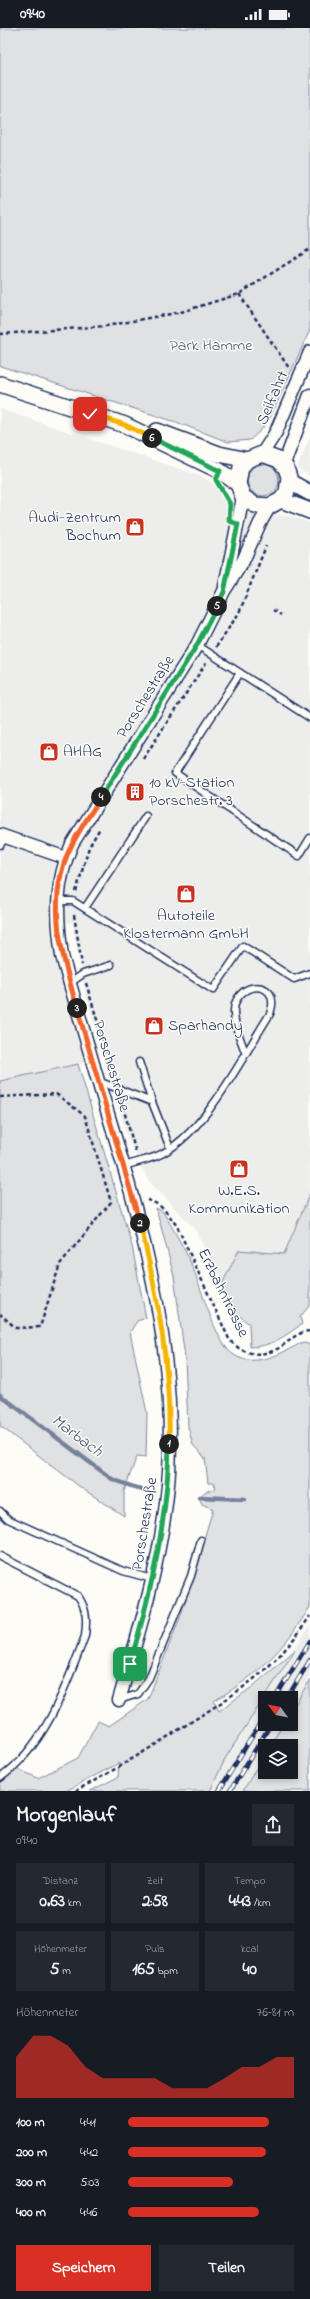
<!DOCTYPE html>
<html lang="de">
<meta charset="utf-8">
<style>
body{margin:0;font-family:"Indie Flower",sans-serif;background:#242831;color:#f1f3f6;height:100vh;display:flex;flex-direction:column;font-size:15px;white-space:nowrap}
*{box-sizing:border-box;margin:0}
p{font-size:13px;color:#9ea1a6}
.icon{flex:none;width:22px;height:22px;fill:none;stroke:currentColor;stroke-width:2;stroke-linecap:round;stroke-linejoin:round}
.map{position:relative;height:1763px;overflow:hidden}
.sheet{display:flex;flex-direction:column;background:#171b24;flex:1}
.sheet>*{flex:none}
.needle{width:26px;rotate:302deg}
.fabs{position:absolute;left:258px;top:1663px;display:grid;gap:8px}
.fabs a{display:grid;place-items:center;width:40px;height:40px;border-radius:0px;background:#171b24;box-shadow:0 2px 6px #0003;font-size:20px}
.pin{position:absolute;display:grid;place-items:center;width:34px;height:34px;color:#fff;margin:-17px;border-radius:8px;box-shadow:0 2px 6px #0006}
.km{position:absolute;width:20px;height:20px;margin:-10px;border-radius:50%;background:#222;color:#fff;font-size:11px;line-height:20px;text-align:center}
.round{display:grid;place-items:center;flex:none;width:42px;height:42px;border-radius:0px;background:#242831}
.headline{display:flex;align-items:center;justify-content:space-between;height:68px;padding:0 16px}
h1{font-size:22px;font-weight:800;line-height:30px}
.figures{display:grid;grid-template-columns:repeat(3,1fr);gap:6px;height:68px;padding:4px 16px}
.figures div{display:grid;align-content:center;border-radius:0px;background:#242831;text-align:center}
.figures b{font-size:17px;font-weight:800}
.figures small{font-size:11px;font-weight:400}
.figures p{font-size:11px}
.chart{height:112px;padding:8px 16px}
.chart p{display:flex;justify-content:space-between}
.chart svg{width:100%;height:72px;margin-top:4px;fill:#d93025;opacity:.7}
.cta{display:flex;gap:8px;margin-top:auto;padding:8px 16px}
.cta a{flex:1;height:46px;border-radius:0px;background:#d93025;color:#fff;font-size:16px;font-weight:800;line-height:46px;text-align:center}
.cta a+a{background:#242831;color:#f1f3f6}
ul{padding:0 16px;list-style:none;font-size:13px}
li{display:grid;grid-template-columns:64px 48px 1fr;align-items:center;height:30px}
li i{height:10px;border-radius:5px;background:#d93025}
.status{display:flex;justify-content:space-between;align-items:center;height:28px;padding:0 20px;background:#171b24;direction:ltr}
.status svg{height:11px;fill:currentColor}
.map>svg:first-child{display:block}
.built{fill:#edeeec}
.green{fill:#e0e1e3;stroke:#7e88a0}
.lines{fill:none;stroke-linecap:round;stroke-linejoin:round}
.stream{stroke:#76819c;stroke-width:4.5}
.service-casing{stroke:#1b2f5e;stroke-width:9}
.minor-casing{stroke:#1b2f5e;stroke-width:15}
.tertiary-casing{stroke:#1b2f5e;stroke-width:18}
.path{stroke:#1b2f5e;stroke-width:2.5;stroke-dasharray:4 3;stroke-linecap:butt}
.service{stroke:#fdfcf7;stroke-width:6}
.minor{stroke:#fdfcf7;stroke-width:12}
.tertiary{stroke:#fdfcf7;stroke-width:15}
.rail-casing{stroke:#1b2f5e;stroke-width:4.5}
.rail{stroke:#fdfcf7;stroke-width:3;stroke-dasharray:9;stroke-linecap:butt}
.split-1-casing{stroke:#fff;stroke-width:8}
.split-2-casing{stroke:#fff;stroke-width:8}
.split-3-casing{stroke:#fff;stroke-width:8}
.split-4-casing{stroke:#fff;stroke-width:8}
.split-5-casing{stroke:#fff;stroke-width:8}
.split-6-casing{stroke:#fff;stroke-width:8}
.split-7-casing{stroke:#fff;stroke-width:8}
.split-1{stroke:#22a559;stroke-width:5}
.split-2{stroke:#f5b400;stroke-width:5}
.split-3{stroke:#f0652b;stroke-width:5}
.split-4{stroke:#f0652b;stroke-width:5}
.split-5{stroke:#22a559;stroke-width:5}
.split-6{stroke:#22a559;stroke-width:5}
.split-7{stroke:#f5b400;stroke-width:5}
.labels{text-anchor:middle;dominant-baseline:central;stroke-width:3;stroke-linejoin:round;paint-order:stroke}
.park-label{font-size:16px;fill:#4c5c7f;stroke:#fdfcf7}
.street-label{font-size:16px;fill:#1b2f5e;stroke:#fdfcf7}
.poi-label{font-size:16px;fill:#1b2f5e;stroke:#fdfcf7;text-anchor:start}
.water-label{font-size:17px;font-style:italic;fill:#49587d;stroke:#fdfcf7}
</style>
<div class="status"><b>09:40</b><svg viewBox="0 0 49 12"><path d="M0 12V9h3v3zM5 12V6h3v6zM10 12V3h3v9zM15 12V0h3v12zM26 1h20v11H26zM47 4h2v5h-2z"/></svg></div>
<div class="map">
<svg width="310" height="1763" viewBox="0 0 310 1763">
<rect width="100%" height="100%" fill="#fdfcf7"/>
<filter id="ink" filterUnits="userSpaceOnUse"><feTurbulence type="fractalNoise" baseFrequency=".025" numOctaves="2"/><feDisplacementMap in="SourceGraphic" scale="8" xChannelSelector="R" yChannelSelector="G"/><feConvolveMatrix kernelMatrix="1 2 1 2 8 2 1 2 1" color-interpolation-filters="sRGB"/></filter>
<g filter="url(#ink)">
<g class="built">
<polygon points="0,381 201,448 219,459 223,468 254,484 294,489 310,495 310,1165 284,1226 239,1222 223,1254 194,1200 148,1152 127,1108 86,967 72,894 50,899 52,913 84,1035 0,1053"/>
<polygon points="310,408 310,448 297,440"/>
<polygon points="310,1597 310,1649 303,1659 305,1660 291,1683 291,1670 265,1670 265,1696 283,1696 270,1718 265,1718 265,1725 243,1763 210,1763 226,1729"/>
</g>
<g class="green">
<polygon points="0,0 310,0 310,302 270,390 261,402 250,412 228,414 176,394 0,338"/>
<circle cx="263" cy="452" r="16"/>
<polygon points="78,1036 132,1218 146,1290 137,1293 130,1304 147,1385 146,1429 137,1428 124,1463 124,1488 80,1459 0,1398 0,1053"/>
<path d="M 310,1165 L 310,1277 L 300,1289 L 302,1296 C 285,1308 271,1319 250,1319 L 249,1296 L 227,1277 L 223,1254 L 239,1222 L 284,1226 Z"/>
<path d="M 156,1180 L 163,1184 C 172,1199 181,1214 188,1229 C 200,1252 214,1315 234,1327 C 255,1341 284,1324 303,1314 L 310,1317 L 310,1579 C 282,1624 259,1646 214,1673 L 219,1683 L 252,1659 L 295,1622 L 226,1729 L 210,1763 L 90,1763 L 118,1749 L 119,1735 L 66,1763 L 0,1763 L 0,1752 L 15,1740 L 38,1750 L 78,1730 L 98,1693 L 109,1698 L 148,1671 L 181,1587 L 213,1481 L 202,1476 L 199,1469 L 206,1463 L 214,1462 L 215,1455 L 208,1455 L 205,1430 L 193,1417 L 188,1399 L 185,1330 L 174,1248 Z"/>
<polygon points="310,1652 310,1763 243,1763 265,1725 265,1744 291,1744 291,1718 270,1718 283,1696 291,1696 291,1683"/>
</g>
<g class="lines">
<g class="stream">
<polyline points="0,1367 112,1451 142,1462"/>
<polyline points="199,1469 245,1471"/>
</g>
<g class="service-casing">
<g id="service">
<polyline points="197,617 310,690"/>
<polyline points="240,645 175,745 299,828 310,810"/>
<polyline points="0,817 6,809"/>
<polyline points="58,873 73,873 213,962 243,918 294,951 310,945"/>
<polyline points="85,880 146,788"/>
<polyline points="70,955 83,946 111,937"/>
<polyline points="98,1053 152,1074 139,1034"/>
<polyline points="152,1074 170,1120"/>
<path d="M 125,1138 C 135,1134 147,1132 157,1128 C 205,1107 242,1029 270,986 C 271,982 273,977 272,973 C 271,952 236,955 234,982 C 233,996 241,1012 245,1024"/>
<polyline points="0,1483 8,1491 123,1543 152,1551"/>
<path d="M 0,1528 L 78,1568 C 87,1581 87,1592 85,1608 C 66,1658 46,1717 0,1750"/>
<polyline points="119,1672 138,1666 149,1650 191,1548 201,1512"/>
</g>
</g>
<g class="minor-casing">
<g id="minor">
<polyline points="262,426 276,404 310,324"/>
<polyline points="284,436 310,367"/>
<polyline points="225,558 243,469"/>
<polyline points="0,807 66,830"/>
<path d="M 119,1672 C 141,1598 164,1522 169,1444 C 177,1309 137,1181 98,1053 C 86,1012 74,970 62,928 C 56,887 55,855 72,816 L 197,617 L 224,563 L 243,533 L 260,495 L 270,478"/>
</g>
</g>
<g class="tertiary-casing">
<g id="tertiary">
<polyline points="0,356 125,397 220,443 238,456 243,469 255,477 270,478 281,472 287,464 289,449 286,440 279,432 262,426 247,432 241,439 238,456"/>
<polyline points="157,403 219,426 247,432"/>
<polyline points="290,454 310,465"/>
<polyline points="281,472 310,483"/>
</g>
</g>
<g class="path">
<polyline points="239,266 289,340"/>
<polyline points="0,306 106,298 181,284 239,266 310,221"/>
<polyline points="273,582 281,587"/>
<polyline points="216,619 239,585 266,518"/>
<polyline points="143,731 206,635"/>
<polyline points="76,864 89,819 100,800"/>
<polyline points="74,887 82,937"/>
<polyline points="86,955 114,1048"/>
<polyline points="0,1069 56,1066 85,1088 111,1174 60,1236 40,1299 16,1300 0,1286"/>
<polyline points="121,1072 136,1125"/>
<path d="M 147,1172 C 161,1175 168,1186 177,1198 L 229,1311 C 241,1326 259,1330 277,1321 C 289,1315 295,1304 310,1303"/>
<path d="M 75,1763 C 112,1744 147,1722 183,1699 C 235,1666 276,1642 310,1588"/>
</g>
<use href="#service" class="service"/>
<use href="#minor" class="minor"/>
<use href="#tertiary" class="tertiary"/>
<g class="rail-casing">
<g id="rail">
<polyline points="275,1670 310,1613"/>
<polyline points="287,1670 310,1632"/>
<polyline points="219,1763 265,1687"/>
<polyline points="230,1763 271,1696"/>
</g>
</g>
<use href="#rail" class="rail"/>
</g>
</g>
<g class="lines" filter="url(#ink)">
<g class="split-1-casing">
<path id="split-1" d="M 130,1636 C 151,1564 168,1491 169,1416"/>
</g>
<g class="split-2-casing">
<path id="split-2" d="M 140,1195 C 158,1268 171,1341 169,1416"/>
</g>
<g class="split-3-casing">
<polyline id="split-3" points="77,980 140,1195"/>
</g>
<g class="split-4-casing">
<path id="split-4" d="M 77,980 C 63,931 47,880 66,830 C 74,808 89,789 101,769"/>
</g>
<g class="split-5-casing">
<polyline id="split-5" points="101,769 197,617 217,578"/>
</g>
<g class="split-6-casing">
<polyline id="split-6" points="152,410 220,443 216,452 230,476 229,493 238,496 224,564 217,578"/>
</g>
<g class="split-7-casing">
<polyline id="split-7" points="90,386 125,397 152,410"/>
</g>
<use href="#split-1" class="split-1"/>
<use href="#split-2" class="split-2"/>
<use href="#split-3" class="split-3"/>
<use href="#split-4" class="split-4"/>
<use href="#split-5" class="split-5"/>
<use href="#split-6" class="split-6"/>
<use href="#split-7" class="split-7"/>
</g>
<defs>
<g id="shop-square" transform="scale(1)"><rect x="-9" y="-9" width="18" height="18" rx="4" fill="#c8321e" stroke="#fdfcf7"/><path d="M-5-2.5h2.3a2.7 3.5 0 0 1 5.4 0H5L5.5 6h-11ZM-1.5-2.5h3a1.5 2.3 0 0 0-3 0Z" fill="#fff"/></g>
<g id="building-square" transform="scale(1)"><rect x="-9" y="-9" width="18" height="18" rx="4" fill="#c8321e" stroke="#fdfcf7"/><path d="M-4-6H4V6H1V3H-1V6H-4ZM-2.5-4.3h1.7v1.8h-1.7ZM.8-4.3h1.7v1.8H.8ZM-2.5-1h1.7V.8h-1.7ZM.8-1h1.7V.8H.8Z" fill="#fff"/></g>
</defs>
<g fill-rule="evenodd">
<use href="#shop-square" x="135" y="499"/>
<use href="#shop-square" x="49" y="724"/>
<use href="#building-square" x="135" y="764"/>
<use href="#shop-square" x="186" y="866"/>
<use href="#shop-square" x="154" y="998"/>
<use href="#shop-square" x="239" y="1141"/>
</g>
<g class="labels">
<g class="park-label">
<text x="211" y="318">Park Hamme</text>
</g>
<g class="street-label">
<text transform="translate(273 370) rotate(-67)">Seilfahrt</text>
<text transform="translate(146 669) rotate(-58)">Porschestraße</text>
<text transform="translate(111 1038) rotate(73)">Porschestraße</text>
<text transform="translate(223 1265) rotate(64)">Erzbahntrasse</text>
<text transform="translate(145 1496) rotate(-81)">Porschestraße</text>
</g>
<g class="poi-label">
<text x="121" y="490" text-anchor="end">Audi-Zentrum<tspan x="121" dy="18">Bochum</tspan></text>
<text x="63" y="724">AHAG</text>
<text x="149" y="755">10 kV-Station<tspan x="149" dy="18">Porschestr. 3</tspan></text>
<text x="186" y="888" text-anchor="middle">Autoteile<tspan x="186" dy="18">Klostermann GmbH</tspan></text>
<text x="168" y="998">Sparhandy</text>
<text x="239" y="1163" text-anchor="middle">W.E.S.<tspan x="239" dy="18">Kommunikation</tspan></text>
</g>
<g class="water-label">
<text transform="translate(77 1408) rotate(37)">Marbach</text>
</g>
</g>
</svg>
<div class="fabs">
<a><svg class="needle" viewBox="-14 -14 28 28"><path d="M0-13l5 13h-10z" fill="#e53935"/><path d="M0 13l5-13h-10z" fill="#9ea1a6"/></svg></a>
<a><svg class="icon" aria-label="layers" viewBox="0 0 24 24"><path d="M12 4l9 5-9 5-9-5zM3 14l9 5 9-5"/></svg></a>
</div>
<div class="pin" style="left:130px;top:1636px;background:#1e9e55"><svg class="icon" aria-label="arrive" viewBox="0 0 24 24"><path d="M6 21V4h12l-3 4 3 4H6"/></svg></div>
<div class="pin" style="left:90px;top:386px;background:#d93025"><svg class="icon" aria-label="check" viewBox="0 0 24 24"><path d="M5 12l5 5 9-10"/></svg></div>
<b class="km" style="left:169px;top:1416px">1</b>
<b class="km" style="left:140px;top:1195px">2</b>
<b class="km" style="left:77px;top:980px">3</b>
<b class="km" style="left:101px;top:769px">4</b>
<b class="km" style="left:217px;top:578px">5</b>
<b class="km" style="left:152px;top:410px">6</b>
</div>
<section class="sheet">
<div class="headline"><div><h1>Morgenlauf</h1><p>09:40</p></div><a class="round"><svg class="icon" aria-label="share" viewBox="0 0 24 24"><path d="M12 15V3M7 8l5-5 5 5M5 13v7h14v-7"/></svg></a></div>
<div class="figures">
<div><p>Distanz</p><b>0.63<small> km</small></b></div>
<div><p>Zeit</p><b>2:58</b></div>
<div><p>Tempo</p><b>4:43<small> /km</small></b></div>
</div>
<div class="figures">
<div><p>Höhenmeter</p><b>5<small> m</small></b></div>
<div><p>Puls</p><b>165<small> bpm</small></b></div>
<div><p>kcal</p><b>40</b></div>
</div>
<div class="chart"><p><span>Höhenmeter</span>76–81 m</p>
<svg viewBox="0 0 160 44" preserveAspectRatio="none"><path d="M0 44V19L10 6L20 6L30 12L40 25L50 32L60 32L70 32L80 32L90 38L100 38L110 38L120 32L130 25L140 25L150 19L160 19V44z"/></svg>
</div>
<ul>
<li><b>100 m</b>4:41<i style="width:85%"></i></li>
<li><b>200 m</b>4:42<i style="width:83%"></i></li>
<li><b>300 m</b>5:03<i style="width:63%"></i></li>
<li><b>400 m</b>4:46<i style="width:79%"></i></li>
</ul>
<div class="cta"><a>Speichern</a><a>Teilen</a></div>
</section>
